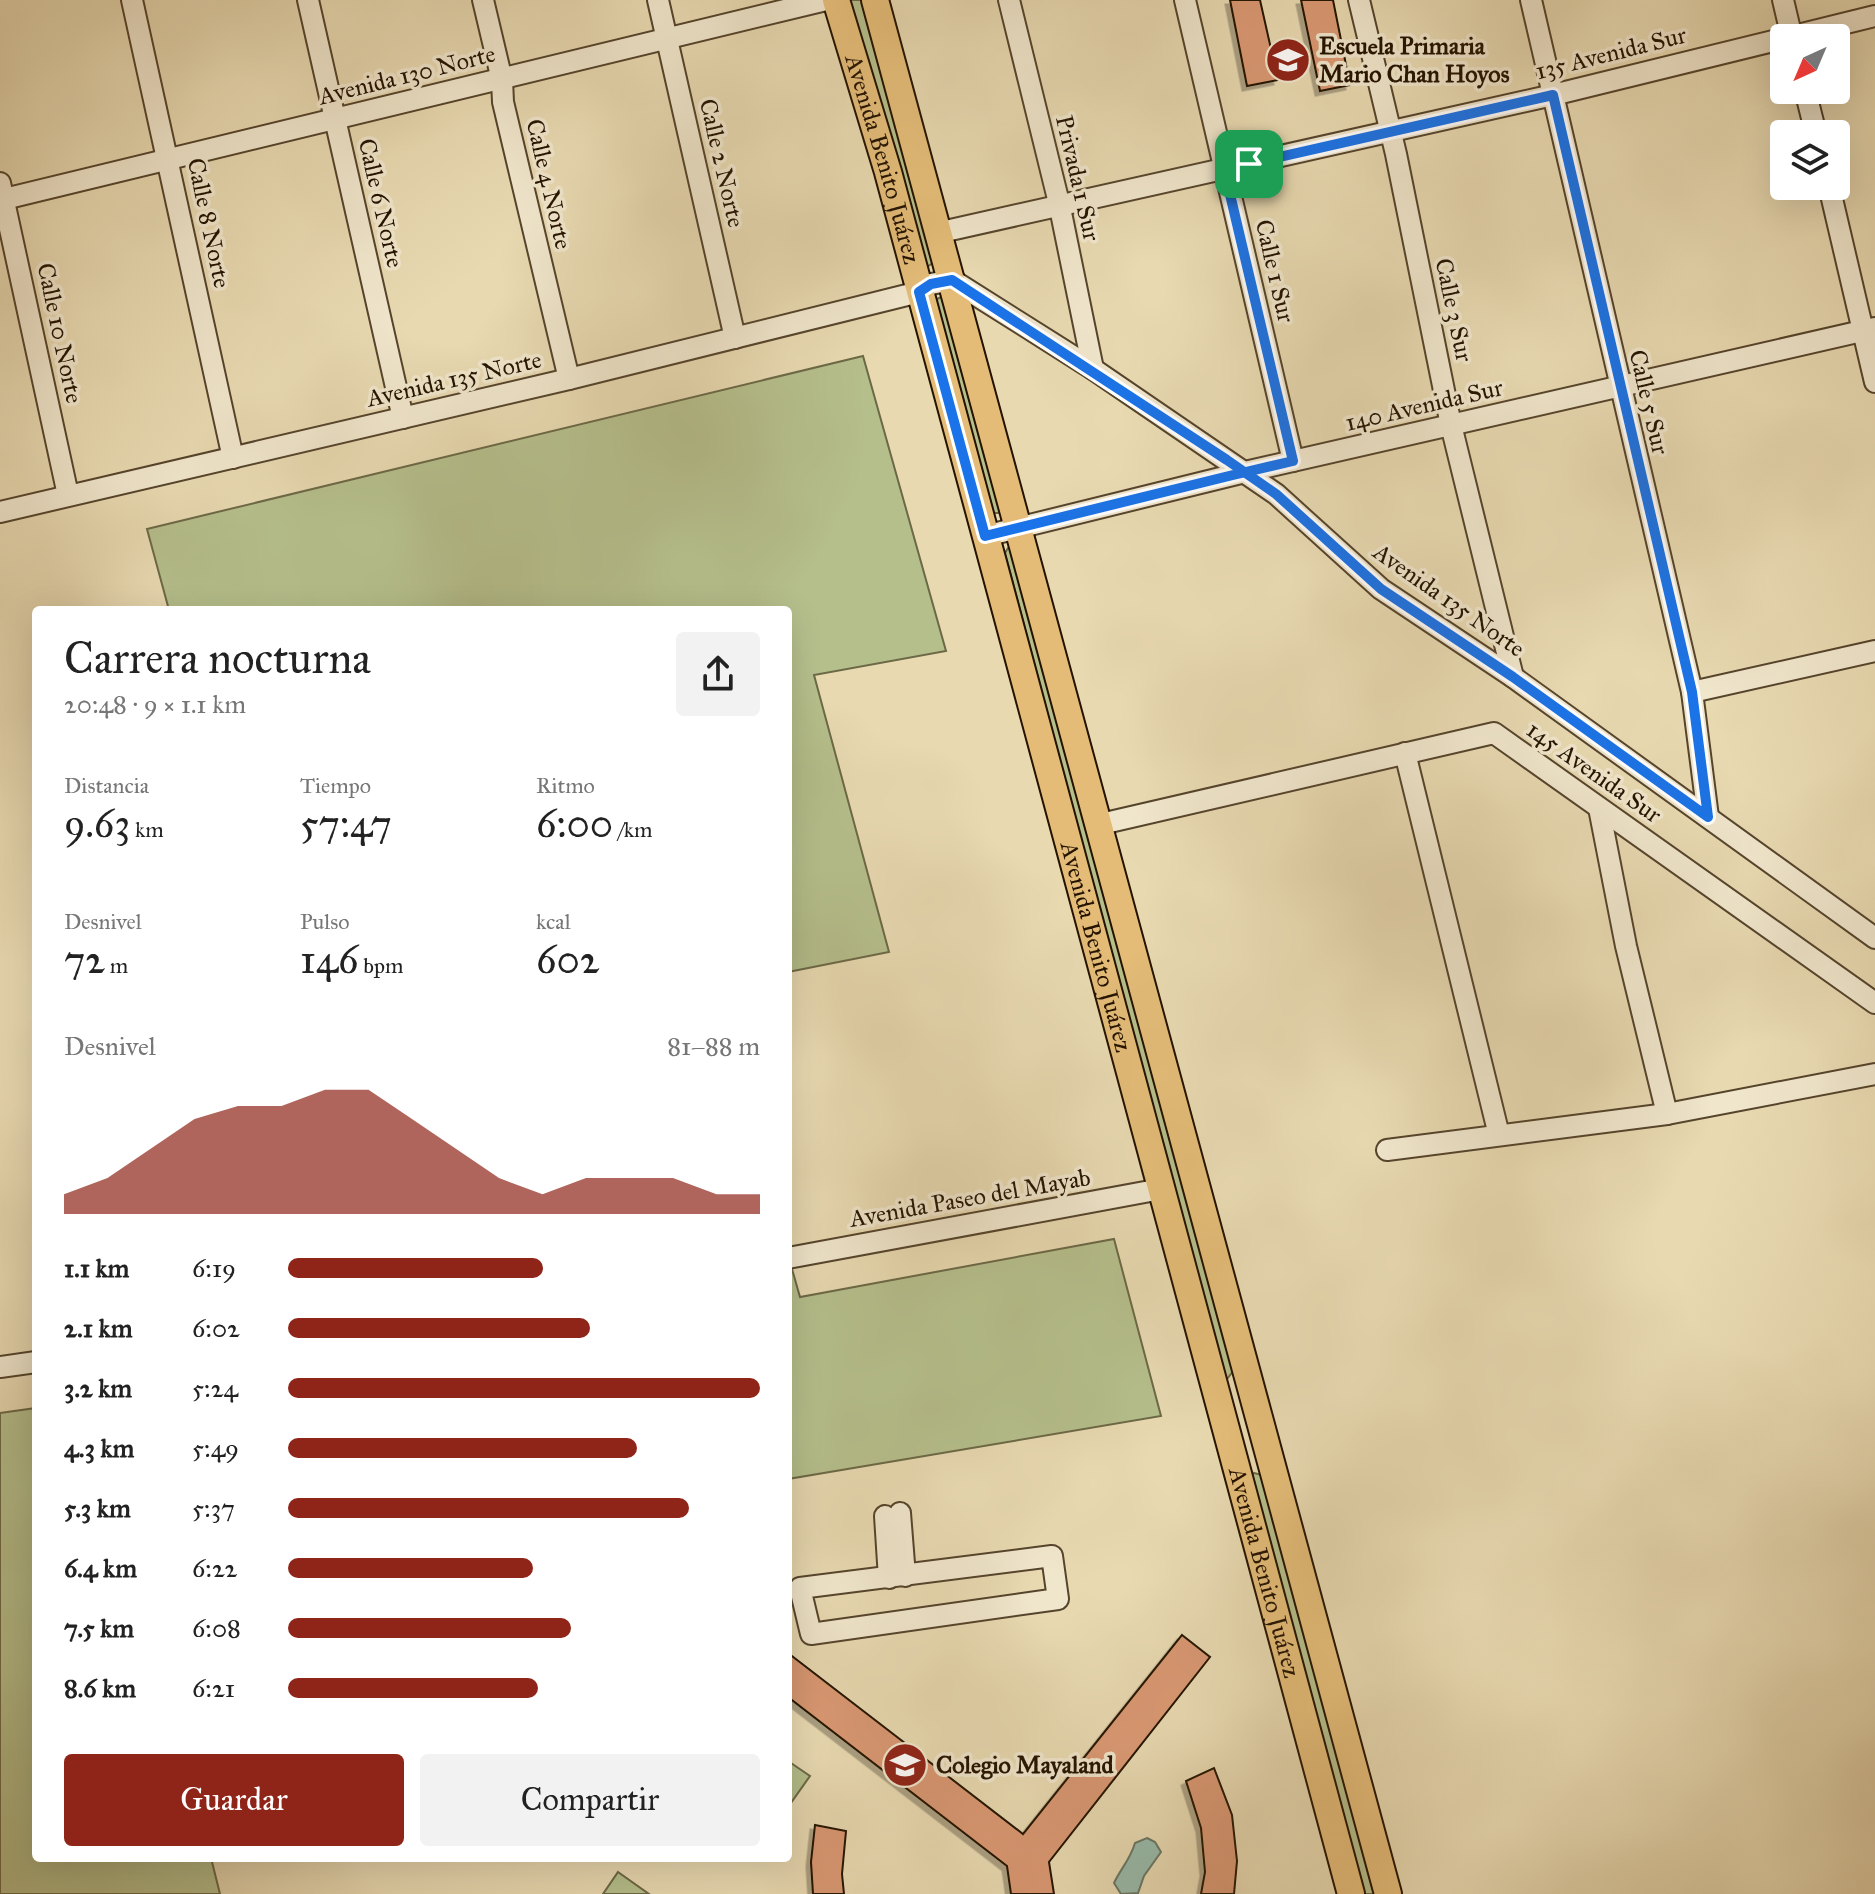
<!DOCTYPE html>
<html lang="es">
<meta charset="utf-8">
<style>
body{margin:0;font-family:"IM FELL Great Primer",serif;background:#f2f2f2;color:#222;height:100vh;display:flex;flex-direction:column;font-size:30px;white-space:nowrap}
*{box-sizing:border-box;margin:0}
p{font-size:26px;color:#767676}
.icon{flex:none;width:44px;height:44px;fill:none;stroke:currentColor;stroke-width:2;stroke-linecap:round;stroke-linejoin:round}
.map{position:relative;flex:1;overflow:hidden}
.drawer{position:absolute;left:32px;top:606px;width:760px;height:1256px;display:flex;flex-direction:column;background:#fff;border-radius:8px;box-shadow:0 8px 32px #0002}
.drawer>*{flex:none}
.needle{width:52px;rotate:224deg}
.fabs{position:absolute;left:1770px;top:24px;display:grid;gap:16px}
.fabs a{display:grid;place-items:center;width:80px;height:80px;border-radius:8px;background:#fff;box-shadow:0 8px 32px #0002;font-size:40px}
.pin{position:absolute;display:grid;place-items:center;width:68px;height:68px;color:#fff;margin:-34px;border-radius:16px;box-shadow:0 4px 12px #0006}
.round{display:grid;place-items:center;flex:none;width:84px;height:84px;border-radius:8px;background:#f2f2f2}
.head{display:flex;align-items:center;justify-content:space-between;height:136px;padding:0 32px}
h1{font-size:44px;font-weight:600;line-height:60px}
.metrics{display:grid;grid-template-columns:repeat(3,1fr);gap:12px;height:136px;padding:8px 32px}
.metrics div{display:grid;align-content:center}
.metrics b{font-size:40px;font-weight:600}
.metrics small{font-size:22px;font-weight:400}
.metrics p{font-size:22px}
.chart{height:224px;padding:16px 32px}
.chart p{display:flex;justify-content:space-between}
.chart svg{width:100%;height:144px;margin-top:8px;fill:#8f2418;opacity:.7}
.action{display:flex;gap:16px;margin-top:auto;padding:16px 32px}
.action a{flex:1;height:92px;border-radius:8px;background:#8f2418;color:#fff;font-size:32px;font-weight:600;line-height:92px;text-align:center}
.action a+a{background:#f2f2f2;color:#222}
ul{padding:0 32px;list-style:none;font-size:26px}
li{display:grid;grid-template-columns:128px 96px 1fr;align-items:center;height:60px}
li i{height:20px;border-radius:10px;background:#8f2418}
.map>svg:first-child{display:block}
.green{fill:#b5bf8c;stroke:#6c6946;stroke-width:2}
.water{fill:#98baa9;stroke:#6a7765;stroke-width:2}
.building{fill:#d99873;stroke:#241300;stroke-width:2;filter:url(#shadow)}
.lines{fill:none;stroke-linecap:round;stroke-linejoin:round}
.minor-casing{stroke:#55442c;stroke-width:24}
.major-casing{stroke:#241300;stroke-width:30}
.minor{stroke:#f0e6cc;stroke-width:20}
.major{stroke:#e4bc78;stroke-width:26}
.route-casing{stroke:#fff;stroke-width:16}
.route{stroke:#1a73e8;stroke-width:10}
.labels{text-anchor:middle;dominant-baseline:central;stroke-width:7;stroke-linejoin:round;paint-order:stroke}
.poi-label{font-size:24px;font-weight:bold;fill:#241300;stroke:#f0e6cc;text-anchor:start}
.street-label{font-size:24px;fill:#241300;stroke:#f0e6cc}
</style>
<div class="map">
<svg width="1875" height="1894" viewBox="0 0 1875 1894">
<defs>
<filter id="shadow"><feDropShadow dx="-4.5" dy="4.5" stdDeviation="0" flood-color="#0004"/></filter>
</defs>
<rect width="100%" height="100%" fill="#e8d9b1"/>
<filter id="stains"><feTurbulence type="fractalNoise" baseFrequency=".0025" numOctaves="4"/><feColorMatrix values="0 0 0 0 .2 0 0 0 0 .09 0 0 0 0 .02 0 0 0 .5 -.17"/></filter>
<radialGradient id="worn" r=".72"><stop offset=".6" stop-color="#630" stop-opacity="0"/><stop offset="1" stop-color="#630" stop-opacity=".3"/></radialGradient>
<g class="green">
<polygon points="847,0 865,0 937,260 927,267"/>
<polygon points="943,296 1001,513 988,513 935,300"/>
<polygon points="863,356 946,651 814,675 889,952 788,972 788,610 169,610 147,529"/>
<polygon points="1008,548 1013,549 1234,1370 1227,1379 1222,1373 1005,553"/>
<polygon points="1114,1239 1161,1416 788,1479 788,1255 800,1297"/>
<polygon points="36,1408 36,1858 211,1858 220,1894 0,1894 0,1413"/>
<polygon points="1254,1473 1262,1475 1374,1894 1362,1894 1251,1477"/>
<polygon points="788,1761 810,1776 788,1807"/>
<polygon points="618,1872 649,1894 603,1894"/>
</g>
<path class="water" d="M 1147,1838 L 1155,1842 L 1161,1852 L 1144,1876 L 1138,1893 L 1121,1894 L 1114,1883 C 1121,1868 1130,1860 1135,1843 Z"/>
<g class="building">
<polygon points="1230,0 1260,0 1278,80 1247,86"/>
<polygon points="1301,0 1333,0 1350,85 1320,91"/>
<polygon points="1182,1635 1210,1657 1049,1862 1054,1894 1011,1894 1007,1866 788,1697 788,1653 1023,1834"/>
<polygon points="1214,1768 1232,1815 1237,1861 1234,1894 1201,1894 1205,1872 1201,1828 1186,1781"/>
<polygon points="815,1825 846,1831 842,1874 844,1894 813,1894 811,1862"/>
</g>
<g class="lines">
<g class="minor-casing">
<g id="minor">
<polyline points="132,0 233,458"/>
<polyline points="308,0 403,418"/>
<polyline points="483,0 502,80 503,102 569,379"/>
<polyline points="658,0 735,338"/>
<polyline points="1009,0 1059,203 1093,369"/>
<polyline points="1185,0 1293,461"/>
<polyline points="1359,0 1396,154 1451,425 1513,677"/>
<polyline points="1531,0 1692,692 1708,817"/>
<polyline points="1783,0 1792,38"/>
<polyline points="1805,90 1816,134"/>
<polyline points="0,183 68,495"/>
<polyline points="1829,186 1875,382"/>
<polyline points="0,200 826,0"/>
<polyline points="937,233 1553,95 1875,16"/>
<polyline points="0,512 569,379 919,292 931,284 952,280 1093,369 1276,494 1381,589 1513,677 1875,938"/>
<polyline points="985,536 1245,472 1875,328"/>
<polyline points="1692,692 1875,651"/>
<polyline points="1405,753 1499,1135"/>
<polyline points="1599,808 1626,946 1667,1114"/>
<polyline points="1101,824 1494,733 1875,1003"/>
<polyline points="1387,1150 1667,1114 1875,1074"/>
<polyline points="788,1258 1161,1189"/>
<polyline points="0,1367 36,1362"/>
<polyline points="900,1513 905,1576"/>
<polyline points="885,1516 889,1578"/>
<polygon points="1052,1556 1058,1599 811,1634 800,1588"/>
</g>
</g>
<g class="major-casing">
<g id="major">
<path id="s1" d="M 836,0 L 888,172 L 1351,1894"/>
<polyline points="875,0 1388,1894"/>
</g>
</g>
<use href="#minor" class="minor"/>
<use href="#major" class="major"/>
</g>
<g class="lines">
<g class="route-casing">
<polyline id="route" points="1249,164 1224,169 1293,461 1233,475 985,536 919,292 931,284 952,280 1227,460 1276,494 1381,589 1513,677 1708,817 1692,692 1553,95 1249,164"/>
</g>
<use href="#route" class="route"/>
</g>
<defs>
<g id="school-disc" transform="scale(2.3)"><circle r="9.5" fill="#8f2418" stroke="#f0e6cc"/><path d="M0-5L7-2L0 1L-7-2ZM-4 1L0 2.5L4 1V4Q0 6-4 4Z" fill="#fff"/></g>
</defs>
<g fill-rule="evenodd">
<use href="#school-disc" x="1288" y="60"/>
<use href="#school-disc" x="905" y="1765"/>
</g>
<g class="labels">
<g class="poi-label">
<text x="1319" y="46">Escuela Primaria<tspan x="1319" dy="28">Mario Chan Hoyos</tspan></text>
<text x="936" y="1765">Colegio Mayaland</text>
</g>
<g class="street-label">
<text transform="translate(1611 53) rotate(-14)">135 Avenida Sur</text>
<text transform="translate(407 75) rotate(-14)">Avenida 130 Norte</text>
<text stroke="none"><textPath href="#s1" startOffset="166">Avenida Benito Juárez</textPath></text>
<text transform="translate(722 163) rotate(77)">Calle 2 Norte</text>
<text transform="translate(1078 178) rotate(77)">Privada 1 Sur</text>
<text transform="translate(549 184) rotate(77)">Calle 4 Norte</text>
<text transform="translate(381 203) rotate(77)">Calle 6 Norte</text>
<text transform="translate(209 223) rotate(78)">Calle 8 Norte</text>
<text transform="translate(1275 271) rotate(77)">Calle 1 Sur</text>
<text transform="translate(1454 310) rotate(78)">Calle 3 Sur</text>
<text transform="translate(60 333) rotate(78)">Calle 10 Norte</text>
<text transform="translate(454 379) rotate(-13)">Avenida 135 Norte</text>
<text transform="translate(1649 402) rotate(77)">Calle 5 Sur</text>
<text transform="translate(1424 405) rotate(-13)">140 Avenida Sur</text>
<text transform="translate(1449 600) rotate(35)">Avenida 135 Norte</text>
<text transform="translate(1594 772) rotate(35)">145 Avenida Sur</text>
<text stroke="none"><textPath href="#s1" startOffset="982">Avenida Benito Juárez</textPath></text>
<text transform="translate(970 1198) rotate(-10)">Avenida Paseo del Mayab</text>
<text stroke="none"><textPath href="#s1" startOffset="1630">Avenida Benito Juárez</textPath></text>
</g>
</g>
<rect width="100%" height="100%" filter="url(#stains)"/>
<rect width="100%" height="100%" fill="url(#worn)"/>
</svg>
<div class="fabs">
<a><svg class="needle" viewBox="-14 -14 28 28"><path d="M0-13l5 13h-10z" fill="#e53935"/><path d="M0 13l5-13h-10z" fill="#767676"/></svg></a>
<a><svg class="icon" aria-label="layers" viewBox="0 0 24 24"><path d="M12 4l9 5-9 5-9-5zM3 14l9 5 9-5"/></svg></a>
</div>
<div class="pin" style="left:1249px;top:164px;background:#1e9e55"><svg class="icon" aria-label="arrive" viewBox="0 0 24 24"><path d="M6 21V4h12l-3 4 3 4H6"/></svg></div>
<section class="drawer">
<div class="head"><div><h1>Carrera nocturna</h1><p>20:48 · 9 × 1.1 km</p></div><a class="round"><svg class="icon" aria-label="share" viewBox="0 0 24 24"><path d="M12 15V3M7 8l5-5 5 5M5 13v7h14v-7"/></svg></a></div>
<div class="metrics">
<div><p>Distancia</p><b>9.63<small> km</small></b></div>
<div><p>Tiempo</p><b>57:47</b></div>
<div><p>Ritmo</p><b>6:00<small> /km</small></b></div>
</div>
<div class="metrics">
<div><p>Desnivel</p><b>72<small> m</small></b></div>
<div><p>Pulso</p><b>146<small> bpm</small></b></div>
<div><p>kcal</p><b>602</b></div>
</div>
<div class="chart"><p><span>Desnivel</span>81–88 m</p>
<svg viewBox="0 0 160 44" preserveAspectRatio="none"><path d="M0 44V38L10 33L20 24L30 15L40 11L50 11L60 6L70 6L80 15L90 24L100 33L110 38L120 33L130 33L140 33L150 38L160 38V44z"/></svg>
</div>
<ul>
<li><b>1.1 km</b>6:19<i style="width:54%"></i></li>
<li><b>2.1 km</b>6:02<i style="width:64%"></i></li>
<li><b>3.2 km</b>5:24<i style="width:100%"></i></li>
<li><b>4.3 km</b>5:49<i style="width:74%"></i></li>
<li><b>5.3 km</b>5:37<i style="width:85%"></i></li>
<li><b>6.4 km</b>6:22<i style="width:52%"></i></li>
<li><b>7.5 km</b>6:08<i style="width:60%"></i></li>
<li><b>8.6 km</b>6:21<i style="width:53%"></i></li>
</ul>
<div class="action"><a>Guardar</a><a>Compartir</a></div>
</section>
</div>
